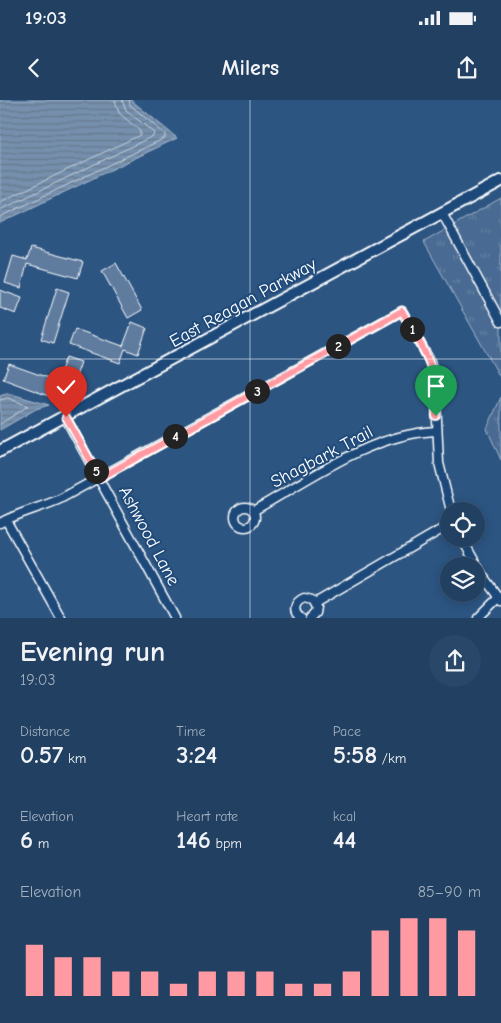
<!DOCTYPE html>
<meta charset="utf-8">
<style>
body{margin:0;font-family:"Comic Neue",sans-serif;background:#294768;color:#f1f3f6;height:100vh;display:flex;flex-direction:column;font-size:19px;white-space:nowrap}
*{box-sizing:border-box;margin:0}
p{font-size:16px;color:#a2afbe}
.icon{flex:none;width:28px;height:28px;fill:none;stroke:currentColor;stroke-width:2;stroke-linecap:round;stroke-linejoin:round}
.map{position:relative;height:518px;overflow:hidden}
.sheet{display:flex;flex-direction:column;background:#214062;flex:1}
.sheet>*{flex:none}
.controls{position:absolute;left:440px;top:402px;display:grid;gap:10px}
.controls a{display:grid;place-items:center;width:45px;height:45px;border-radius:50%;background:#214062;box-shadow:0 2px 12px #0003,0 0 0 1px #3e5977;font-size:25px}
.pin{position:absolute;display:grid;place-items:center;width:42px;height:42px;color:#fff;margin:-51px -21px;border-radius:50% 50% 50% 0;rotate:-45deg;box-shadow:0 0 5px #0007}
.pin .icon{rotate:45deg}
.km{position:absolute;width:25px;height:25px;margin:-12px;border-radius:50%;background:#222;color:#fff;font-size:14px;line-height:25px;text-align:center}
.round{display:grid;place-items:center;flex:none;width:52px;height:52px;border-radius:26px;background:#294768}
.summary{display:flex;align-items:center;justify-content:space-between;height:85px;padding:0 20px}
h1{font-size:28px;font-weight:700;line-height:38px}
.stats{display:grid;grid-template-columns:repeat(3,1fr);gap:8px;height:85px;padding:5px 20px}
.stats div{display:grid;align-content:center}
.stats b{font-size:25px;font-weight:700}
.stats small{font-size:14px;font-weight:400}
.stats p{font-size:14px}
.chart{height:140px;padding:10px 20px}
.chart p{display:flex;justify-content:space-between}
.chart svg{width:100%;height:90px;margin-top:5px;stroke:#ff9aa2;stroke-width:6}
.status{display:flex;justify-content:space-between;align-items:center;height:35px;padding:0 25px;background:#214062;direction:ltr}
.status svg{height:14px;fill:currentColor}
header{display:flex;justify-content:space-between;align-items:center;height:65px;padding:0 20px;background:#214062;font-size:22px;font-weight:700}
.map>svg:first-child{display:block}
.grass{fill:url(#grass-tufts);stroke:#a4b5c8}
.water{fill:url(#water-rules);stroke:#acbcce}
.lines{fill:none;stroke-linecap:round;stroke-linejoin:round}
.shore{stroke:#c7d2de;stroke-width:1}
.building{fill:#5e7c9f;stroke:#fff}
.street-casing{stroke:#fff;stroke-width:11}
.secondary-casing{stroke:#fff;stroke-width:14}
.street{stroke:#1f4a7a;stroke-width:8}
.secondary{stroke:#1f4a7a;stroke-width:10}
.route-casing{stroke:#fff;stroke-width:10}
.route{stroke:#ff9aa2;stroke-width:6}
.grid{fill:none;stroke:#fff;stroke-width:1;stroke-opacity:0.55}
.labels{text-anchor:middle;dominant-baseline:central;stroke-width:4;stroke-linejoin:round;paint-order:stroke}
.street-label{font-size:18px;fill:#fff;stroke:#1f4a7a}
</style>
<div class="status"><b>19:03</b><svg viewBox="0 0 49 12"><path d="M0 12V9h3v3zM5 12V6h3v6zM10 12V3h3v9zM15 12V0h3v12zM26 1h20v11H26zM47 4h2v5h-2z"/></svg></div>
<header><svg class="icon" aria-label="back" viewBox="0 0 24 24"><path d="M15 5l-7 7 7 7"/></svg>Milers<svg class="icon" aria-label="share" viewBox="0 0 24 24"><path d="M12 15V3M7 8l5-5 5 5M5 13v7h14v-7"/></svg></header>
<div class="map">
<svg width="501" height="518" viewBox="0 0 501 518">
<defs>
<pattern id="grass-tufts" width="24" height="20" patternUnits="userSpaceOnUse" patternTransform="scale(1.25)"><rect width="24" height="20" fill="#486b92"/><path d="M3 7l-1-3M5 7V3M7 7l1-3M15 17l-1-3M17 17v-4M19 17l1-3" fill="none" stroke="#6381a2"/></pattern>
<pattern id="water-rules" width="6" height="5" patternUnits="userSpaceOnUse" patternTransform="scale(1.25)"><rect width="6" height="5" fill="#748fad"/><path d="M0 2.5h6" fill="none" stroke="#66788b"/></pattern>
</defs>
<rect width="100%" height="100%" fill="#2c5582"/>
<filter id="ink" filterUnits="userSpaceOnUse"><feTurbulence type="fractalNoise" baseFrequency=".02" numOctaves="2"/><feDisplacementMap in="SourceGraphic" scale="10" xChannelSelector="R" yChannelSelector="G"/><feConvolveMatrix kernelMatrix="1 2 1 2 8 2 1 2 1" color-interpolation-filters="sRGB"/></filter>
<g filter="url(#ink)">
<g class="grass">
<polygon points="501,98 501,279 424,142"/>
<polygon points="501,297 501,360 487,329"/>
</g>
<g class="water">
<polygon points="0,0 131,0 177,38 0,123"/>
<polygon points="8,293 49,305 36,309 0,330 0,296"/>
</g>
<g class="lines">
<g class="shore">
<polyline points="0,102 140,35 140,31 119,13 115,0"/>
<polyline points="0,110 153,36 154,33 126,10 122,0"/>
<polyline points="0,117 165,38 165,34 130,5 129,0"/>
<polyline points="0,300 8,298 28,306 0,324"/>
</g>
</g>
<g class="building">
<polygon points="31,148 83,162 78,178 27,164 21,188 5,183 13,156 27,160"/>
<polygon points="116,163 142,210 128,218 102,171"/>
<polygon points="57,188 69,192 53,243 41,239"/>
<polygon points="0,190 22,198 16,214 0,208"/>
<polygon points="132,222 147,228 138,254 125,249 120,263 69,245 75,229 123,246"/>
<polygon points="66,257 81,262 72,288 59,284 54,298 3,279 9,264 57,281"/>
</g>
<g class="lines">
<g class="street-casing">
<g id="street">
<polyline points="442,113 501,222"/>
<polyline points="65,317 175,518"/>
<circle cx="245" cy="417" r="10"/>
<path d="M 253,411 C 310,379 370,334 436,331"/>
<polyline points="6,420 61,518"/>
<path d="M 0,423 C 20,412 40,408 60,399 L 402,211 L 430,261 L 435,278 L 439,363 L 451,411"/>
<polyline points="462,439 483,476 501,501"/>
<polyline points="315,503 449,425"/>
<path d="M 301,518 C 292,512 294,502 304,498 L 312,500 L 316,507 L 315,513 L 310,518"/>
<polyline points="478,518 498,498"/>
</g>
</g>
<g class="secondary-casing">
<polyline id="secondary" points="0,351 501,81"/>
</g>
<use href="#street" class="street"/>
<use href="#secondary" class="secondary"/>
</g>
</g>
<g class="lines" filter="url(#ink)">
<g class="route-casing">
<path id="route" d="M 66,317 L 100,378 L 402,211 C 426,253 437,266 436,316"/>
</g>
<use href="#route" class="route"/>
</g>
<path class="grid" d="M 250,0 L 250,518M 0,259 L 501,259"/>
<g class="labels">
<g class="street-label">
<text transform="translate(243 203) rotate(-29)">East Reagan Parkway</text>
<text transform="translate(322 357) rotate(-28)">Shagbark Trail</text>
<text transform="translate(149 436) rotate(62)">Ashwood Lane</text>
</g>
</g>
</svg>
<div class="controls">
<a><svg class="icon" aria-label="locate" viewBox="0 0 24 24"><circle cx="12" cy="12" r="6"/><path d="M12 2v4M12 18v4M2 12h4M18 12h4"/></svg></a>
<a><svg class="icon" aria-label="layers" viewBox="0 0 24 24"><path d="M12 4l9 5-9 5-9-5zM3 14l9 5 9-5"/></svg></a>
</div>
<div class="pin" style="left:436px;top:316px;background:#1e9e55"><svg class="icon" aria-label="arrive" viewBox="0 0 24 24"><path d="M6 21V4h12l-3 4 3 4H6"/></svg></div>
<div class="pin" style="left:66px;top:317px;background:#d93025"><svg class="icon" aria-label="check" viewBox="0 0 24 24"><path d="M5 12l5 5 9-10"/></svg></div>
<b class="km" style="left:412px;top:229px">1</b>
<b class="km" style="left:338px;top:246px">2</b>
<b class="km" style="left:257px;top:291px">3</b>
<b class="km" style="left:175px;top:336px">4</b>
<b class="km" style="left:96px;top:371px">5</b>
</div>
<section class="sheet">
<div class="summary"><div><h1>Evening run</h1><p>19:03</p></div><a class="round"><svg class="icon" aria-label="share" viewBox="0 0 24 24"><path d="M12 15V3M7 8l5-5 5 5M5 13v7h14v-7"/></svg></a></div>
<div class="stats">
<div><p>Distance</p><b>0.57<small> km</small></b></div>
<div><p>Time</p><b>3:24</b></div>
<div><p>Pace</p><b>5:58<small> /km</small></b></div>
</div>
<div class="stats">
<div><p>Elevation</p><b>6<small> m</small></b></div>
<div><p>Heart rate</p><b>146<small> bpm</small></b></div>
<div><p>kcal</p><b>44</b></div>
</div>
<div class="chart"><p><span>Elevation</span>85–90 m</p>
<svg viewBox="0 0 160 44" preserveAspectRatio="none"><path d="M5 44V19M15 44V25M25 44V25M35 44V32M45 44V32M55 44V38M65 44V32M75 44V32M85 44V32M95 44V38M105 44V38M115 44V32M125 44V12M135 44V6M145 44V6M155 44V12"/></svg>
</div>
</section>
